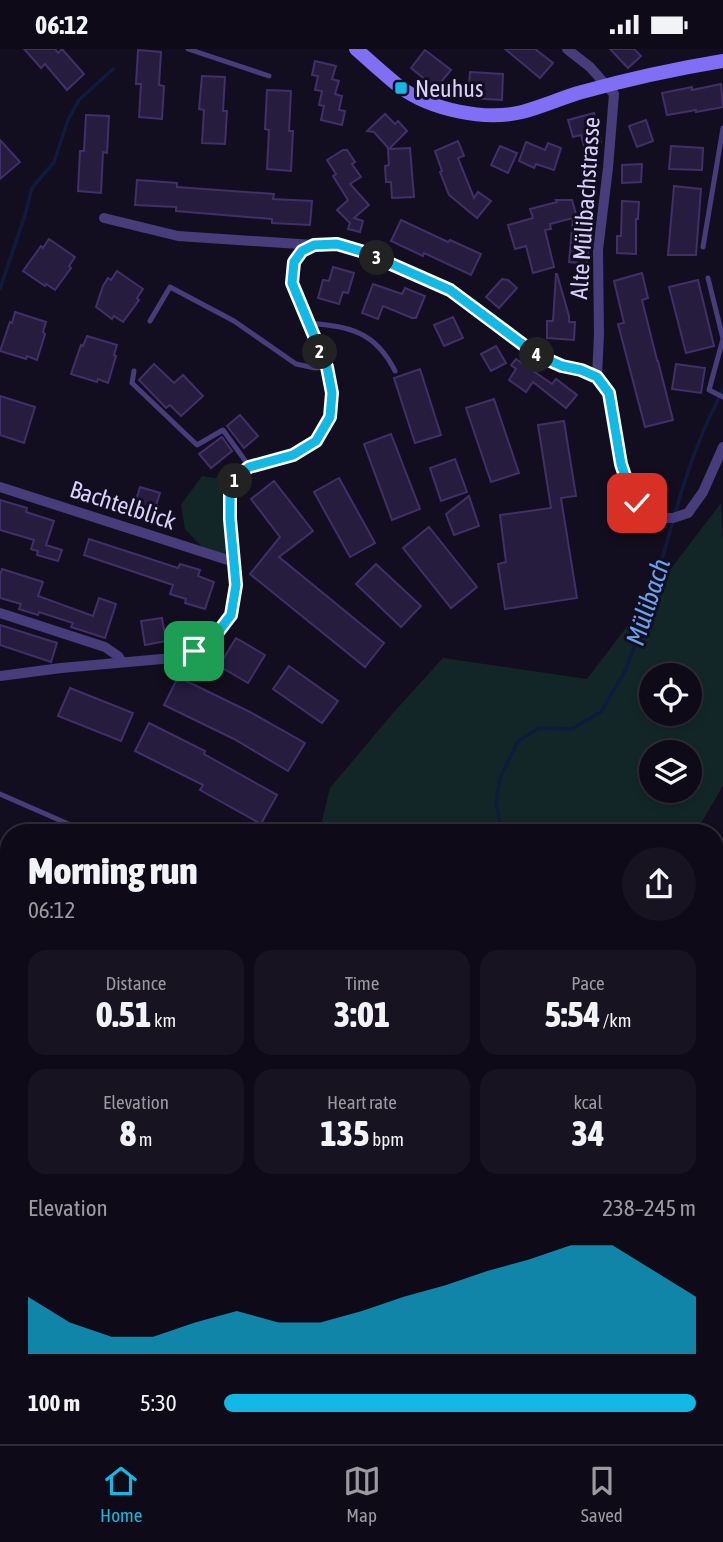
<!DOCTYPE html>
<meta charset="utf-8">
<style>
body{margin:0;font-family:"Asap Condensed",sans-serif;background:#171320;color:#f1f3f6;height:100vh;display:flex;flex-direction:column;font-size:26px;white-space:nowrap}
*{box-sizing:border-box;margin:0}
p{font-size:23px;color:#9b9aa1}
.icon{flex:none;width:38px;height:38px;fill:none;stroke:currentColor;stroke-width:2;stroke-linecap:round;stroke-linejoin:round}
.map{position:relative;flex:1;overflow:hidden}
.sheet{position:absolute;left:0px;top:775px;width:724px;height:621px;display:flex;flex-direction:column;background:#0e0a17;border-radius:28px 28px 0 0;box-shadow:0 4px 10px #0003,0 0 0 2px #2e2b36}
.sheet>*{flex:none}
.controls{position:absolute;left:639px;top:614px;display:grid;gap:14px}
.controls a{display:grid;place-items:center;width:63px;height:63px;border-radius:50%;background:#0e0a17;box-shadow:0 4px 10px #0003,0 0 0 2px #2e2b36;font-size:35px}
.pin{position:absolute;display:grid;place-items:center;width:60px;height:60px;color:#fff;margin:-30px;border-radius:14px;box-shadow:0 4px 10px #0006}
.km{position:absolute;width:35px;height:35px;margin:-18px;border-radius:50%;background:#222;color:#fff;font-size:19px;line-height:35px;text-align:center}
.round{display:grid;place-items:center;flex:none;width:74px;height:74px;border-radius:37px;background:#171320}
.head{display:flex;align-items:center;justify-content:space-between;height:119px;padding:0 28px}
h1{font-size:38px;font-weight:800;line-height:52px}
.stats{display:grid;grid-template-columns:repeat(3,1fr);gap:10px;height:119px;padding:7px 28px}
.stats div{display:grid;align-content:center;border-radius:18px;background:#171320;text-align:center}
.stats b{font-size:35px;font-weight:800}
.stats small{font-size:19px;font-weight:400}
.stats p{font-size:19px}
.chart{height:196px;padding:14px 28px}
.chart p{display:flex;justify-content:space-between}
.chart svg{width:100%;height:126px;margin-top:7px;fill:#12b9e5;opacity:.7}
ul{padding:0 28px;list-style:none;font-size:23px}
li{display:grid;grid-template-columns:112px 84px 1fr;align-items:center;height:52px}
li i{height:18px;border-radius:9px;background:#12b9e5}
.status{display:flex;justify-content:space-between;align-items:center;height:49px;padding:0 35px;background:#0e0a17;direction:ltr}
.status svg{height:19px;fill:currentColor}
.dock{display:flex;justify-content:space-around;align-items:center;height:98px;border-top:2px solid #2e2b36;background:#0e0a17;font-size:19px;color:#9b9aa1}
.dock a{display:grid;justify-items:center;gap:4px}
.dock .selected{color:#12b9e5}
.map>svg:first-child{display:block}
.green{fill:#122628;fill-rule:evenodd}
.lines{fill:none;stroke-linecap:round;stroke-linejoin:round}
.stream{stroke:#0f1b3d;stroke-width:3.5}
.building{fill:#261c3e;stroke:#412f68;stroke-width:2}
.service{stroke:#463d7a;stroke-width:5}
.minor{stroke:#463d7a;stroke-width:10}
.secondary{stroke:#806ef4;stroke-width:14}
.motorway{stroke:#f2548e;stroke-width:18}
.route-casing{stroke:#fff;stroke-width:14}
.route{stroke:#12b9e5;stroke-width:9}
.poi-dot{fill:#12b9e5;stroke:#130e1f;stroke-width:2.5}
.labels{text-anchor:middle;dominant-baseline:central;stroke-width:6;stroke-linejoin:round;paint-order:stroke}
.poi-label{font-size:24px;fill:#d9d0fb;stroke:#130e1f;text-anchor:start}
.street-label{font-size:24px;fill:#d9d0fb;stroke:#130e1f}
.water-label{font-size:26px;font-style:italic;fill:#66a2f3;stroke:#130e1f}
</style>
<div class="status"><b>06:12</b><svg viewBox="0 0 49 12"><path d="M0 12V9h3v3zM5 12V6h3v6zM10 12V3h3v9zM15 12V0h3v12zM26 1h20v11H26zM47 4h2v5h-2z"/></svg></div>
<div class="map">
<svg width="723" height="1395" viewBox="0 0 723 1395">
<rect width="100%" height="100%" fill="#130e1f"/>
<g class="green">
<polygon points="228,421 236,428 230,445 234,509 211,507 185,480 181,456 202,427 215,429"/>
<path d="M 721,454 L 723,491 L 723,737 L 695,784 L 319,784 L 330,739 L 393,664 L 443,609 L 587,630 ZM 651,626 L 690,626 L 690,665 L 651,665 ZM 651,704 L 690,704 L 690,742 L 651,742 Z"/>
<polygon points="0,1234 9,1242 9,1364 0,1358"/>
<polygon points="716,1259 723,1269 723,1395 652,1395 630,1391 628,1395 244,1395 249,1388 716,1388"/>
<polygon points="40,1388 235,1388 228,1395 49,1395"/>
</g>
<g class="lines">
<g class="stream">
<polyline points="0,240 25,166 32,139 54,113 68,71 79,51 113,20"/>
<path d="M 675,465 C 688,419 701,383 723,341"/>
<polyline points="502,784 496,754 500,729 518,692 539,679 572,680 601,663 624,624 643,577 673,472"/>
<polyline points="716,1330 723,1329"/>
<polyline points="457,1395 460,1388"/>
</g>
</g>
<g class="building">
<polygon points="24,0 55,0 58,4 62,0 84,25 67,41 45,15 41,19"/>
<polygon points="505,0 535,0 553,14 540,29"/>
<polygon points="610,0 634,0 641,7 628,19"/>
<polygon points="138,1 161,3 159,36 164,37 162,70 139,68 141,35 136,35"/>
<polygon points="425,1 451,21 436,39 411,19"/>
<polygon points="315,12 336,17 332,30 339,32 335,45 342,47 339,61 345,62 342,76 321,71 324,57 319,56 322,42 315,41 318,27 312,26"/>
<polygon points="470,23 503,25 502,51 468,49"/>
<polygon points="202,27 225,28 223,62 227,62 225,95 202,94 204,61 199,60"/>
<polygon points="721,35 723,58 696,63 696,61 667,66 662,44 692,38 692,41"/>
<polygon points="267,41 291,42 289,82 293,82 291,122 267,120 269,81 265,80"/>
<polygon points="594,64 601,93 584,97 581,86 573,88 568,71"/>
<polygon points="385,65 395,75 398,72 407,82 389,100 374,83 367,82"/>
<polygon points="86,66 109,67 107,104 103,103 101,144 78,142 80,102 84,102"/>
<polygon points="646,71 653,92 637,98 629,77"/>
<polygon points="0,91 20,113 0,130"/>
<polygon points="458,92 464,107 458,109 474,149 478,143 491,152 477,169 449,146 440,123 442,122 435,102"/>
<polygon points="526,93 545,101 548,94 561,99 554,121 536,115 534,119 519,112"/>
<polygon points="500,97 517,104 508,124 491,116"/>
<polygon points="671,97 703,99 702,121 669,120"/>
<polygon points="410,99 414,148 392,149 391,133 386,133 385,117 389,116 388,100"/>
<polygon points="343,101 347,101 355,113 352,115 361,128 350,135 369,156 354,169 363,172 360,183 348,180 350,174 337,161 348,151 333,127 336,125 327,111"/>
<polygon points="642,115 641,133 622,134 622,116"/>
<polygon points="137,131 177,134 177,138 274,145 273,150 312,152 310,176 272,174 272,170 176,162 176,158 135,156"/>
<polygon points="674,137 701,140 696,206 668,206"/>
<polygon points="556,151 572,151 581,183 590,183 587,215 569,213 573,169 550,175 551,180 545,181 554,218 533,224 526,197 515,200 508,176 533,169 530,160 557,153"/>
<polygon points="622,152 639,153 638,170 636,170 636,205 617,204 617,187 621,187"/>
<polygon points="401,171 448,193 450,191 481,205 471,226 424,204 423,207 391,192"/>
<polygon points="49,190 75,208 69,217 71,219 55,241 46,235 45,237 23,222 41,197 43,199"/>
<polygon points="333,218 354,224 348,244 343,243 339,255 318,249 323,231 329,232"/>
<polygon points="117,222 143,240 137,249 139,251 123,273 114,267 112,270 96,258 103,237 108,229 111,231"/>
<polygon points="642,224 648,249 642,251 657,311 656,311 658,312 673,371 645,378 618,275 624,274 614,232"/>
<polygon points="556,225 557,225 569,267 569,273 575,273 574,291 547,289 547,272 553,272"/>
<polygon points="502,230 508,231 517,239 499,259 486,248"/>
<polygon points="698,231 714,297 686,304 669,238"/>
<polygon points="373,235 402,245 405,239 425,247 416,269 412,269 383,257 378,270 362,264"/>
<polygon points="15,263 46,273 43,283 45,285 37,311 27,307 26,310 0,302 10,273 12,274"/>
<polygon points="453,268 463,289 444,297 434,276"/>
<polygon points="87,287 117,296 114,306 116,307 108,334 98,330 97,333 71,325 81,296 83,297"/>
<polygon points="496,297 506,314 491,322 481,305"/>
<polygon points="516,310 552,335 556,330 577,346 566,359 533,333 526,343 509,331 516,320 511,316"/>
<polygon points="154,315 174,334 183,326 203,347 181,367 170,356 166,359 139,331"/>
<polygon points="676,315 705,319 701,344 672,340"/>
<polygon points="420,320 441,386 415,394 394,329"/>
<polygon points="0,347 35,358 24,394 0,386"/>
<polygon points="494,350 519,424 491,433 466,359"/>
<polygon points="240,366 258,387 244,399 227,377"/>
<polygon points="564,372 576,447 561,449 577,549 505,560 498,515 506,513 500,466 551,459 538,376"/>
<polygon points="391,385 420,460 392,471 364,395"/>
<polygon points="222,388 232,402 211,419 199,405"/>
<polygon points="455,410 467,443 441,452 430,419"/>
<polygon points="339,429 375,494 350,508 314,443"/>
<polygon points="274,432 313,482 279,508 384,594 365,618 250,525 280,488 251,450"/>
<polygon points="140,438 160,444 151,472 132,465"/>
<polygon points="469,447 479,477 454,486 446,465"/>
<polygon points="0,451 27,459 26,463 54,472 46,496 62,501 58,512 37,506 38,502 31,500 34,491 0,481"/>
<polygon points="429,478 477,538 451,559 403,499"/>
<polygon points="89,490 178,519 180,515 200,521 198,527 214,533 205,560 185,554 186,550 170,545 173,536 84,506"/>
<polygon points="376,515 421,557 401,578 356,535"/>
<polygon points="2,520 43,533 38,547 93,567 99,549 116,555 105,589 71,578 73,574 39,563 38,566 19,560 21,555 0,549 0,526"/>
<polygon points="162,569 166,592 145,596 141,572"/>
<polygon points="0,576 57,594 51,613 0,596"/>
<polygon points="236,589 265,606 248,634 219,617"/>
<polygon points="289,617 338,652 322,674 273,640"/>
<polygon points="178,628 250,663 305,694 288,722 234,690 164,656"/>
<polygon points="70,639 133,664 121,692 58,667"/>
<polygon points="149,674 205,702 204,705 277,746 261,775 200,741 203,736 135,702"/>
</g>
<g class="lines">
<g class="service">
<polyline points="188,0 269,27"/>
<polyline points="703,198 723,79"/>
<polyline points="708,229 723,290 709,341 723,348"/>
<polyline points="150,272 170,238 234,272 296,315 315,319 326,318"/>
<path d="M 309,274 C 350,278 375,282 395,322"/>
<polyline points="134,322 132,334 197,396 223,381 249,417"/>
<polyline points="0,745 89,784"/>
<polyline points="0,1211 9,1221"/>
<polyline points="0,1312 9,1319"/>
</g>
<g class="minor">
<polyline points="567,0 590,18 614,45 608,119 598,201 599,285 597,328"/>
<polyline points="104,169 178,187 314,196 337,195 364,203 450,241 537,306 562,317 581,321 597,328 609,344 621,415 630,441 640,459 658,469 673,469 688,464 703,443 723,398"/>
<polyline points="0,438 234,513"/>
<polyline points="0,564 105,598 118,607 122,613"/>
<polyline points="0,627 61,619 173,609 194,602 216,587 231,566 236,535 230,470 230,444 236,428 249,417 293,406 316,392 330,368 332,344 326,318 292,234 294,213 302,202 313,197"/>
<polyline points="716,862 723,865"/>
<polyline points="716,971 723,974"/>
</g>
<path class="secondary" d="M 356,0 C 371,13 385,26 400,38 C 431,61 485,72 522,63 C 541,58 559,50 578,44 C 625,31 674,20 723,12"/>
<polyline class="motorway" points="0,1393 3,1395"/>
</g>
<g class="lines">
<g class="route-casing">
<polyline id="route" points="194,602 215,587 231,566 236,536 230,470 230,444 236,428 249,418 293,406 316,392 330,368 332,344 327,318 292,234 294,213 302,202 314,196 337,195 364,203 450,241 537,306 562,317 581,321 597,328 609,344 621,415 630,442 637,454"/>
</g>
<use href="#route" class="route"/>
</g>
<rect class="poi-dot" x="394" y="32" width="14" height="14" rx="3.5"/>
<g class="labels">
<g class="poi-label">
<text x="415" y="39">Neuhus</text>
</g>
<g class="street-label">
<text transform="translate(585 159) rotate(-86)">Alte Mülibachstrasse</text>
<text transform="translate(123 456) rotate(18)">Bachtelblick</text>
</g>
<g class="water-label">
<text transform="translate(648 553) rotate(-72)">Mülibach</text>
</g>
</g>
</svg>
<div class="controls">
<a><svg class="icon" aria-label="locate" viewBox="0 0 24 24"><circle cx="12" cy="12" r="6"/><path d="M12 2v4M12 18v4M2 12h4M18 12h4"/></svg></a>
<a><svg class="icon" aria-label="layers" viewBox="0 0 24 24"><path d="M12 4l9 5-9 5-9-5zM3 14l9 5 9-5"/></svg></a>
</div>
<div class="pin" style="left:194px;top:602px;background:#1e9e55"><svg class="icon" aria-label="arrive" viewBox="0 0 24 24"><path d="M6 21V4h12l-3 4 3 4H6"/></svg></div>
<div class="pin" style="left:637px;top:454px;background:#d93025"><svg class="icon" aria-label="check" viewBox="0 0 24 24"><path d="M5 12l5 5 9-10"/></svg></div>
<b class="km" style="left:235px;top:432px">1</b>
<b class="km" style="left:320px;top:303px">2</b>
<b class="km" style="left:377px;top:209px">3</b>
<b class="km" style="left:537px;top:306px">4</b>
<section class="sheet">
<div class="head"><div><h1>Morning run</h1><p>06:12</p></div><a class="round"><svg class="icon" aria-label="share" viewBox="0 0 24 24"><path d="M12 15V3M7 8l5-5 5 5M5 13v7h14v-7"/></svg></a></div>
<div class="stats">
<div><p>Distance</p><b>0.51<small> km</small></b></div>
<div><p>Time</p><b>3:01</b></div>
<div><p>Pace</p><b>5:54<small> /km</small></b></div>
</div>
<div class="stats">
<div><p>Elevation</p><b>8<small> m</small></b></div>
<div><p>Heart rate</p><b>135<small> bpm</small></b></div>
<div><p>kcal</p><b>34</b></div>
</div>
<div class="chart"><p><span>Elevation</span>238–245 m</p>
<svg viewBox="0 0 160 44" preserveAspectRatio="none"><path d="M0 44V24L10 33L20 38L30 38L40 33L50 29L60 33L70 33L80 29L90 24L100 20L110 15L120 11L130 6L140 6L150 15L160 24V44z"/></svg>
</div>
<ul>
<li><b>100 m</b>5:30<i style="width:100%"></i></li>
</ul>
</section>
</div>
<nav class="dock">
<a class="selected"><svg class="icon" aria-label="home" viewBox="0 0 24 24"><path d="M3 11l9-7 9 7M6 9v11h12V9"/></svg>Home</a>
<a><svg class="icon" aria-label="map" viewBox="0 0 24 24"><path d="M3 6l6-2 6 2 6-2v14l-6 2-6-2-6 2zM9 4v14M15 6v14"/></svg>Map</a>
<a><svg class="icon" aria-label="saved" viewBox="0 0 24 24"><path d="M7 4h10v16l-5-4-5 4z"/></svg>Saved</a>
</nav>
